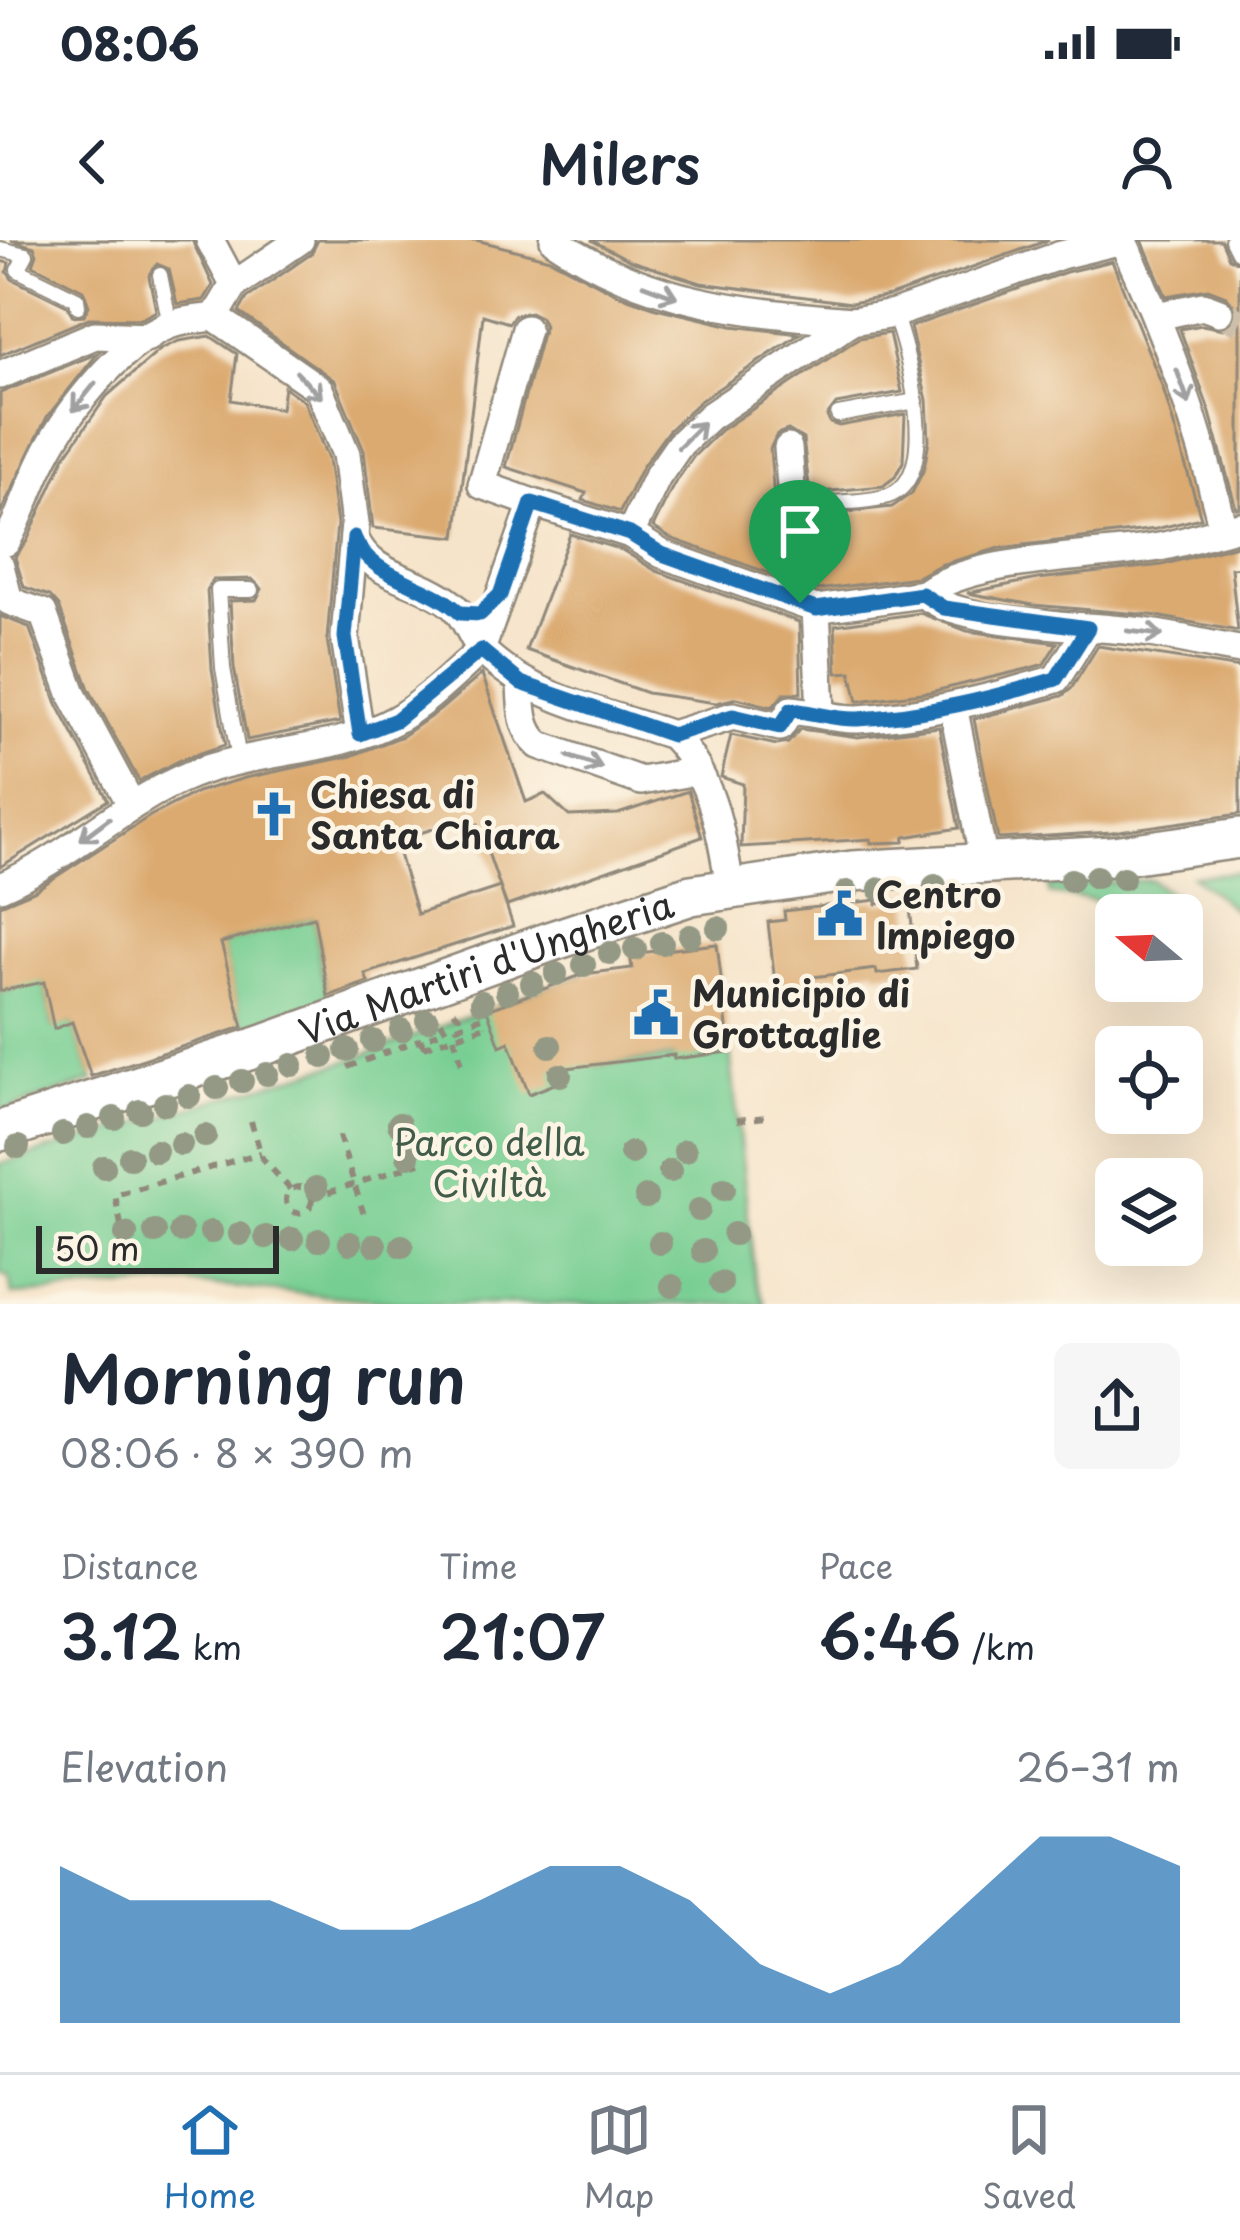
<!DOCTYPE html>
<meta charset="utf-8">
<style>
body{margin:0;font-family:"Playpen Sans",sans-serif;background:#f6f6f7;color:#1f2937;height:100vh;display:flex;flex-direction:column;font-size:45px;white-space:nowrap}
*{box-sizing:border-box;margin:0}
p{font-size:39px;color:#747a83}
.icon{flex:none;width:66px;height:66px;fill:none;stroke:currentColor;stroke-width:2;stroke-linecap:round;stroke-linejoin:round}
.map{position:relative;height:1064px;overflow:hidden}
.sheet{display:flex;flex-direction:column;background:#fff;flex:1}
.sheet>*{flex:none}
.needle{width:78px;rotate:289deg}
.fabs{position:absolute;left:1095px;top:654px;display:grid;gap:24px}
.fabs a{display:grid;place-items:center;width:108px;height:108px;border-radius:18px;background:#fff;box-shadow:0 12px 48px #0002;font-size:60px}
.scale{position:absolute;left:36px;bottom:30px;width:243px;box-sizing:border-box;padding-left:12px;border:6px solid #2b2b2b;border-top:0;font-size:33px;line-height:42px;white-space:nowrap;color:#2b2b2b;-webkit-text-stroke:9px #fcf5e5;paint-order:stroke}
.pin{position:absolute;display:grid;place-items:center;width:102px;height:102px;color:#fff;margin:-123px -51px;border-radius:50% 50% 50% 0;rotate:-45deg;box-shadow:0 0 12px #0007}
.pin .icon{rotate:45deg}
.round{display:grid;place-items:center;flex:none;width:126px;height:126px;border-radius:18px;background:#f6f6f7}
.headline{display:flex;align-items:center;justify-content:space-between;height:204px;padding:0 60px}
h1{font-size:66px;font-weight:600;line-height:90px}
.metrics{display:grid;grid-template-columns:repeat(3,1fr);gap:18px;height:204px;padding:12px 60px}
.metrics div{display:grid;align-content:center}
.metrics b{font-size:60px;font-weight:600}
.metrics small{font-size:33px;font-weight:400}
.metrics p{font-size:33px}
.chart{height:336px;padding:24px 60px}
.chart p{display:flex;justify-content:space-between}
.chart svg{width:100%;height:216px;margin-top:12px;fill:#1f6fb2;opacity:.7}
.status{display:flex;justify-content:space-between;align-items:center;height:84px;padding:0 60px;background:#fff;direction:ltr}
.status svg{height:33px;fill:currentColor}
header{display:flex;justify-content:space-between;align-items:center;height:156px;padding:0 60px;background:#fff;font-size:54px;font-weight:600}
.tab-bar{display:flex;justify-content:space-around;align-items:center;height:168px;border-top:3px solid #e0e1e3;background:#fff;font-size:33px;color:#747a83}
.tab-bar a{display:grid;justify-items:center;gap:6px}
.tab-bar .selected{color:#1f6fb2}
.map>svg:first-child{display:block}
.green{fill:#76ce92;stroke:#507c5e;stroke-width:3}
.building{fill:#dbaa71;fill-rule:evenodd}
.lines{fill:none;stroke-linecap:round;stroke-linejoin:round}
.street-tunnel{stroke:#cdbfaa;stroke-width:27;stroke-dasharray:27 14;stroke-linecap:butt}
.lane-casing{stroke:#90887a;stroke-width:18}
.street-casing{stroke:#90887a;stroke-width:32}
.secondary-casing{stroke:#90887a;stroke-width:44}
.path{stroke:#90887a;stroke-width:6;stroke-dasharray:9 9;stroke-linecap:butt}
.lane{stroke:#fff;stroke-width:14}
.street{stroke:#fff;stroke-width:27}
.secondary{stroke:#fff;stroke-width:39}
.tree{fill:#939984}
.oneway{stroke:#a0a0a0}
.route-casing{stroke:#fff;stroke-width:24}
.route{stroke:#1f6fb2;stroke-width:15}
.labels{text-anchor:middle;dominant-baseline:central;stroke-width:9;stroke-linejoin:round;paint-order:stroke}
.poi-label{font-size:36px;font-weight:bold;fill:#2b2b2b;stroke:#fcf5e5;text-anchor:start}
.street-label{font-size:36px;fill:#2b2b2b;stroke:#fcf5e5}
.park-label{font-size:36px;fill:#425c4a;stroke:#fcf5e5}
</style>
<div class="status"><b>08:06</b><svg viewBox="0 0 49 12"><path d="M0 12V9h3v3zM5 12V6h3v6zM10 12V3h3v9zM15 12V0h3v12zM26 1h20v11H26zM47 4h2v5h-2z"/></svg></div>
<header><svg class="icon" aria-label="back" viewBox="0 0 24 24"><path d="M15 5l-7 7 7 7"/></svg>Milers<svg class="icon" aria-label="person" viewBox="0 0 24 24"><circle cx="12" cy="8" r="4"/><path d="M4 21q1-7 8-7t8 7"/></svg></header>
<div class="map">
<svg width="1240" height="1064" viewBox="0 0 1240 1064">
<rect width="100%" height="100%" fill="#fcf5e5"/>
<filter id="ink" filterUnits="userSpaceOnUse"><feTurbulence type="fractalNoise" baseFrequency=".00833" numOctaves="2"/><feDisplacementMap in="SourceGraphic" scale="24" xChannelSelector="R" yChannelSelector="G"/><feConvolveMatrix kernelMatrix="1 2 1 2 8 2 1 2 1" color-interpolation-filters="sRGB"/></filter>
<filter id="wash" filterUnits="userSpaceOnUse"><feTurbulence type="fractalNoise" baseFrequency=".004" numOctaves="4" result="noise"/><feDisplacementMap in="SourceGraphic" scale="48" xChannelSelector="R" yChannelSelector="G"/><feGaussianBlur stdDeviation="2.7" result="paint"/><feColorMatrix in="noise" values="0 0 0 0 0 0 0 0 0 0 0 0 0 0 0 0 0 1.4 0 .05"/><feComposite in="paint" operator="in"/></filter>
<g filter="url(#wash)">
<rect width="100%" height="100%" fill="#f6e4ca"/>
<g class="green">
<polygon points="1240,632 1240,674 1192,636"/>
<polygon points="1151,640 1186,664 1184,673 1050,654 1049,645"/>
<polygon points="314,677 321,730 331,763 244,792 221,703"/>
<polygon points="42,731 53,788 72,782 93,841 0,872 0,751 12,749 11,738"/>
<polygon points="582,734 594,825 730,812 755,1039 765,1064 419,1064 184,1043 12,1055 9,1037 0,1034 0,924 353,819"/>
</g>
<g id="blocks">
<g class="building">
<polygon points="11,0 192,0 213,45 204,60 177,64 169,29 157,24 149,36 156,71 141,79 89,78 0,115 0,21 9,23 7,32 12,39 67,66 73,76 84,75 89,66 83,50 33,25 37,14 34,7"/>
<polygon points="318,0 476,0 550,19 617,54 656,68 732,86 800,94 700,161 668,191 642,227 620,272 583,260 586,253 506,227 544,86 540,77 530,72 514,75 509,83 483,75 456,297 373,288 364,211 335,141 239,72 247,58 311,14"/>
<polygon points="591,0 1049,0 890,56 851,63 701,43 631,21"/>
<polygon points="1142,0 1221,0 1229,18 1240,23 1240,268 1236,268 1210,173 1180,89 1202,85 1223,89 1235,79 1236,68 1226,56 1208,49 1166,56"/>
<polygon points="1112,21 1163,148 1201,278 1156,289 1000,308 940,325 917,337 817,350 811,276 892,267 912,253 924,229 929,200 927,160 910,87 1066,32"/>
<polygon points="889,93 902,152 836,164 827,176 830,183 839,186 905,174 903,222 895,237 883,246 810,253 803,199 788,190 777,194 770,209 780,337 670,298 653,287 673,246 694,216 721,190 859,98"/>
<polygon points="210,96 237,114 231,160 281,169 284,147 304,161 328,219 337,284 327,399 340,482 247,500 234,427 230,361 256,360 262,349 252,339 213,340 207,351 212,429 225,505 183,519 139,541 89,449 59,366 50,356 24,347 15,317 27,301 65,216 107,156 161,109 179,101"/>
<polygon points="98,113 47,177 0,274 0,153"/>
<polygon points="570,294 622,310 656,331 799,382 801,453 785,453 772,467 737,458 716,463 647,453 526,410"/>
<polygon points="1240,304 1240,327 1231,328 1238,391 1151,375 1033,365 967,353 1038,339 1162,325"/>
<polygon points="920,373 967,391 1057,403 1044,424 1027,429 930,452 858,461 851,432 837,433 835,385"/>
<polygon points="0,376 29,387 57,464 108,560 0,627"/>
<polygon points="1098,406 1240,428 1240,574 1112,592 998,599 974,479 1062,456 1071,449"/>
<path d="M 482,434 L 526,562 L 545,554 L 569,576 L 618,574 L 688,551 L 702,597 L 507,666 L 500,647 L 513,686 L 365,734 L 368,742 L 328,756 L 314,677 L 221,703 L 243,787 L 91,836 L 72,782 L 54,789 L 44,742 L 0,751 L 0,665 L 34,651 L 150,576 L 197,552 L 245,538 L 351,516 L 403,496 L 440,470 ZM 467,578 L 470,588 L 478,584 L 500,647 L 417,674 L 395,601 Z"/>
<polygon points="939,487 959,588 905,597 904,602 871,603 871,599 741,607 743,544 721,537 731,495 777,505 788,503 800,489 858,497"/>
<polygon points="877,660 877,664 909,660 917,729 877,734 876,729 805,738 807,756 777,760 768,682 785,680 784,671"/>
<polygon points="717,704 730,812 674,819 674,815 550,830 555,844 529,854 509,802 500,806 487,770 584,734 632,728 630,714"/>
</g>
</g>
</g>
<g filter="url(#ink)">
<use href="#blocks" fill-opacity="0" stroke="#90887a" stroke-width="3"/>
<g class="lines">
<polyline class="street-tunnel" points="1219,72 1240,83"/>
<g class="lane-casing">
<g id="lane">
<polyline points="1232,0 1238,12"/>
<polyline points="0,9 26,15 18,30 77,59 78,66"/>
<polyline points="160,35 170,85"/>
<polyline points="838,175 916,161"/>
<path d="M 796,267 C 825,260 860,265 888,256 C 942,237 908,112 894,74"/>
<polyline points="239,519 223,428 218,350 251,350"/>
</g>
</g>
<g class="street-casing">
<g id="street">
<polyline points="210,0 234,45"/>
<path d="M 554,0 C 647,63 743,72 852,81"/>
<path d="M 1123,1 C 1167,97 1199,186 1223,290"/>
<polyline points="1157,76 1203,66 1219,72"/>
<polyline points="215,77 319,149 346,214 355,284 345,397 360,494"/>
<polyline points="215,77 234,45 300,0"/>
<polyline points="526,89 482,245 533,263"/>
<polyline points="0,135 95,95 148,97"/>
<polyline points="788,208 800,363"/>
<polyline points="630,294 657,237 680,204 710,176 852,81 894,74 1061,15 1123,0"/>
<path d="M 354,297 C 370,338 419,338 450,363 C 468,377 471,401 487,415 C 536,460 609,474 672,495 C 712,536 722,593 730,648"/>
<path d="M 0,304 L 6,302 C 20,278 28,251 40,226 C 62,178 118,104 169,85 C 183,80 201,79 215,77"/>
<polyline points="0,326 9,361 43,373 73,456 131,564"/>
<path d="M 923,354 C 978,316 1090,319 1159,307 C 1187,302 1212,292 1240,286"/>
<polyline points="816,369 821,472"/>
<path d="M 481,410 L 533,263 L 630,294 L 662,314 L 816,369 L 923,354 C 973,389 1086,383 1149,393 C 1179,397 1209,405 1240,410"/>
<path d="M 521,443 C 522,466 521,489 539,505 L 641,541 L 697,531"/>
<polyline points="953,466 984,622"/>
<path d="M 672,495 L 733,476 L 780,487 L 791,470 C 813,472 837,480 858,479 C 925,475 992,458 1056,439 L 1088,388"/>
<path d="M 0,647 C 69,618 121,563 190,535 C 254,509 336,513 395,480 C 426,463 454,434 481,410"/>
</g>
</g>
<g class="secondary-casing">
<g id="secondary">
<path id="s1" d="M 0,891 L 261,806 L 549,702 L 691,655 L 852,631 L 1114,616 L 1240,598"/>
</g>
</g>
<g class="path">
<polyline points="454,771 459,776 457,787 482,777 484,786"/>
<polyline points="454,797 464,831"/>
<polyline points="424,807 421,799 446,790 439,778"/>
<polyline points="424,807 483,787"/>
<polyline points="348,827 421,799"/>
<polyline points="737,880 766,877"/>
<polyline points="251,881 262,918 290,949"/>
<polyline points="339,896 365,978"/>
<circle cx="299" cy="960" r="13"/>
<polyline points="311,958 420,923"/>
<polyline points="121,985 115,955 261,913"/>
</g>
<use href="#lane" class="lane"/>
<use href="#street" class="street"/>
<use href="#secondary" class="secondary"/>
</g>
<g class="tree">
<circle cx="1096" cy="637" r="12"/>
<circle cx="1123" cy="638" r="12"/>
<circle cx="1071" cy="640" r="12"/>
<circle cx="935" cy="646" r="12"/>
<circle cx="880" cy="649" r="12"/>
<circle cx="847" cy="652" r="12"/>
<circle cx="718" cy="688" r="12"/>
<circle cx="690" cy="696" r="12"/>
<circle cx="662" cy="703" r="12"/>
<circle cx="635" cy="709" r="12"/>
<circle cx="610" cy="713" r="12"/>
<circle cx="584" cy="725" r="12"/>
<circle cx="556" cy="734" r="12"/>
<circle cx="532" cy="743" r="12"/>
<circle cx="507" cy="752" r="12"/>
<circle cx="482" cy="762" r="12"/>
<circle cx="427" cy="780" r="12"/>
<circle cx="401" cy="790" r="12"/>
<circle cx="373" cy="801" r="12"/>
<circle cx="550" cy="806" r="12"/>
<circle cx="347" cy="810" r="12"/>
<circle cx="323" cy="817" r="12"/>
<circle cx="292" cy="825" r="12"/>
<circle cx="267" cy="834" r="12"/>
<circle cx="560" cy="835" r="12"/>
<circle cx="242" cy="841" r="12"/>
<circle cx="217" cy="848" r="12"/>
<circle cx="189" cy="856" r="12"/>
<circle cx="165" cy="864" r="12"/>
<circle cx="140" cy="871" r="12"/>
<circle cx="114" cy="878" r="12"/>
<circle cx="399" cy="884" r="12"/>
<circle cx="88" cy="887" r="12"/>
<circle cx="63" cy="894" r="12"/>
<circle cx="205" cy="896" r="12"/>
<circle cx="181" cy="904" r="12"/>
<circle cx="18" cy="907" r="12"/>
<circle cx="156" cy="911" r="12"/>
<circle cx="685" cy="911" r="12"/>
<circle cx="631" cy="913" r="12"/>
<circle cx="408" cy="916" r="12"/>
<circle cx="130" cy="918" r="12"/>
<circle cx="104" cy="927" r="12"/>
<circle cx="670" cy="931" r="12"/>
<circle cx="316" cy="948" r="12"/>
<circle cx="724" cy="949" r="12"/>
<circle cx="646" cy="957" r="12"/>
<circle cx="699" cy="970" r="12"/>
<circle cx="181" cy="991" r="12"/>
<circle cx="155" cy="992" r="12"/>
<circle cx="211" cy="992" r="12"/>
<circle cx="126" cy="994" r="12"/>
<circle cx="240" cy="994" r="12"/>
<circle cx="734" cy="994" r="12"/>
<circle cx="266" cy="997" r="12"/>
<circle cx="292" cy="999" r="12"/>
<circle cx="319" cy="1000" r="12"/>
<circle cx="350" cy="1003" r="12"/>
<circle cx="660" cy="1003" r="12"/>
<circle cx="375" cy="1005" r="12"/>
<circle cx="402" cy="1006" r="12"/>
<circle cx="703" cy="1011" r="12"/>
<circle cx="721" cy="1043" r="12"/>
<circle cx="672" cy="1046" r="12"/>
</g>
<defs><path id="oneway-shaft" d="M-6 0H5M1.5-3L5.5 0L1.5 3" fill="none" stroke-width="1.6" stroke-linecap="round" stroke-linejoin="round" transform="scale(3)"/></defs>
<g class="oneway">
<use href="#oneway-shaft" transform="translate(660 51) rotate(20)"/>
<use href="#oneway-shaft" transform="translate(309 145) rotate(46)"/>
<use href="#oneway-shaft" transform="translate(1183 147) rotate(70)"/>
<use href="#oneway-shaft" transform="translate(84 157) rotate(129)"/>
<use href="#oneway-shaft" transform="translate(691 195) rotate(-45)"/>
<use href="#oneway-shaft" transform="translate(1145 393) rotate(7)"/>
<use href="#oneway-shaft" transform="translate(585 522) rotate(19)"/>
<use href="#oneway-shaft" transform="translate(95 589) rotate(143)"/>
</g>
</g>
<g class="lines" filter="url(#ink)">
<g class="route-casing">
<path id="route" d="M 532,263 L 630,294 L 662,314 L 816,369 L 922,354 L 944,368 L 1088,388 L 1056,439 C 992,458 925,475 858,479 C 837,480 813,472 791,470 L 780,487 L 733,476 L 672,495 L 521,443 L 481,410 L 396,480 L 360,494 L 345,397 L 354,297 C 371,340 429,342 460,373 L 480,374 L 500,355 Z"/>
</g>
<use href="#route" class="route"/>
</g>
<defs>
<g id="church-bare" transform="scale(3.6)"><path d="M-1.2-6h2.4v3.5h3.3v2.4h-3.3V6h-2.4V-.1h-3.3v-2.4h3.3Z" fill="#1f6fb2" stroke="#fcf5e5" stroke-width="2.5" paint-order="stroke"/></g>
<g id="civic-bare" transform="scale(3.6)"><path d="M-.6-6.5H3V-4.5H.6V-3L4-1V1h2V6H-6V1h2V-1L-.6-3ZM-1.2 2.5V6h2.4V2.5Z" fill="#1f6fb2" stroke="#fcf5e5" stroke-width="2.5" paint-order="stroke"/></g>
</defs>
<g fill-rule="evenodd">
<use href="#church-bare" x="274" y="574"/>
<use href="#civic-bare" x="840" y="674"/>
<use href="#civic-bare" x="656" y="773"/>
</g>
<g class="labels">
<g class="poi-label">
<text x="310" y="553">Chiesa di<tspan x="310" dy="41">Santa Chiara</tspan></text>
<text x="876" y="653">Centro<tspan x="876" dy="41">Impiego</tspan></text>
<text x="692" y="752">Municipio di<tspan x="692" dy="41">Grottaglie</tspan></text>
</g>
<g class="street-label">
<text stroke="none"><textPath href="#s1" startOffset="513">Via Martiri d'Ungheria</textPath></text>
</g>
<g class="park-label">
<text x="489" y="901">Parco della<tspan x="489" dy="41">Civiltà</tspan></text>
</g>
</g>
</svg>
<div class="fabs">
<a><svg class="needle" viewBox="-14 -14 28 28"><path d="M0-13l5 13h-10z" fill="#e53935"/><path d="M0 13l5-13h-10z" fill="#747a83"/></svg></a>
<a><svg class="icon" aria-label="locate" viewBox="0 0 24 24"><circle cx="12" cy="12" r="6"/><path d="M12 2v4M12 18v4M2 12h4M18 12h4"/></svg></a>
<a><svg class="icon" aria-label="layers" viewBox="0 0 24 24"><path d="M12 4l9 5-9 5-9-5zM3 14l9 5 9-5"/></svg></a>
</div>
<div class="scale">50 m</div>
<div class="pin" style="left:800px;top:363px;background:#1e9e55"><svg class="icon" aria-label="arrive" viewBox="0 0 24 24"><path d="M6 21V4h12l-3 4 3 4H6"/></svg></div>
</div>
<section class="sheet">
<div class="headline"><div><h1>Morning run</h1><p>08:06 · 8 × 390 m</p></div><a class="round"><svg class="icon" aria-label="share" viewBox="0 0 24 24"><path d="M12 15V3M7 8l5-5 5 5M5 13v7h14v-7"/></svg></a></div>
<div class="metrics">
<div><p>Distance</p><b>3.12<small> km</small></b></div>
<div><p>Time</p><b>21:07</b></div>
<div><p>Pace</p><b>6:46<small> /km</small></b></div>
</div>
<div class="chart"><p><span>Elevation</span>26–31 m</p>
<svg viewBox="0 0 160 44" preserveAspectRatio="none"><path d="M0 44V12L10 19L20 19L30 19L40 25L50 25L60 19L70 12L80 12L90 19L100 32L110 38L120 32L130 19L140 6L150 6L160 12V44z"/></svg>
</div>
</section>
<nav class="tab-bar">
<a class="selected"><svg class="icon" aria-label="home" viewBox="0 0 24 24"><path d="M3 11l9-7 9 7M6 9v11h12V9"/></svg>Home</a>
<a><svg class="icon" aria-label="map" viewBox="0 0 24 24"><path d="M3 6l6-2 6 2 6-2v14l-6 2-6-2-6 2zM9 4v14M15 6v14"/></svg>Map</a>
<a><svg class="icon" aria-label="saved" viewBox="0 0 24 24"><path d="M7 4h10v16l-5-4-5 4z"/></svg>Saved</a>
</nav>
